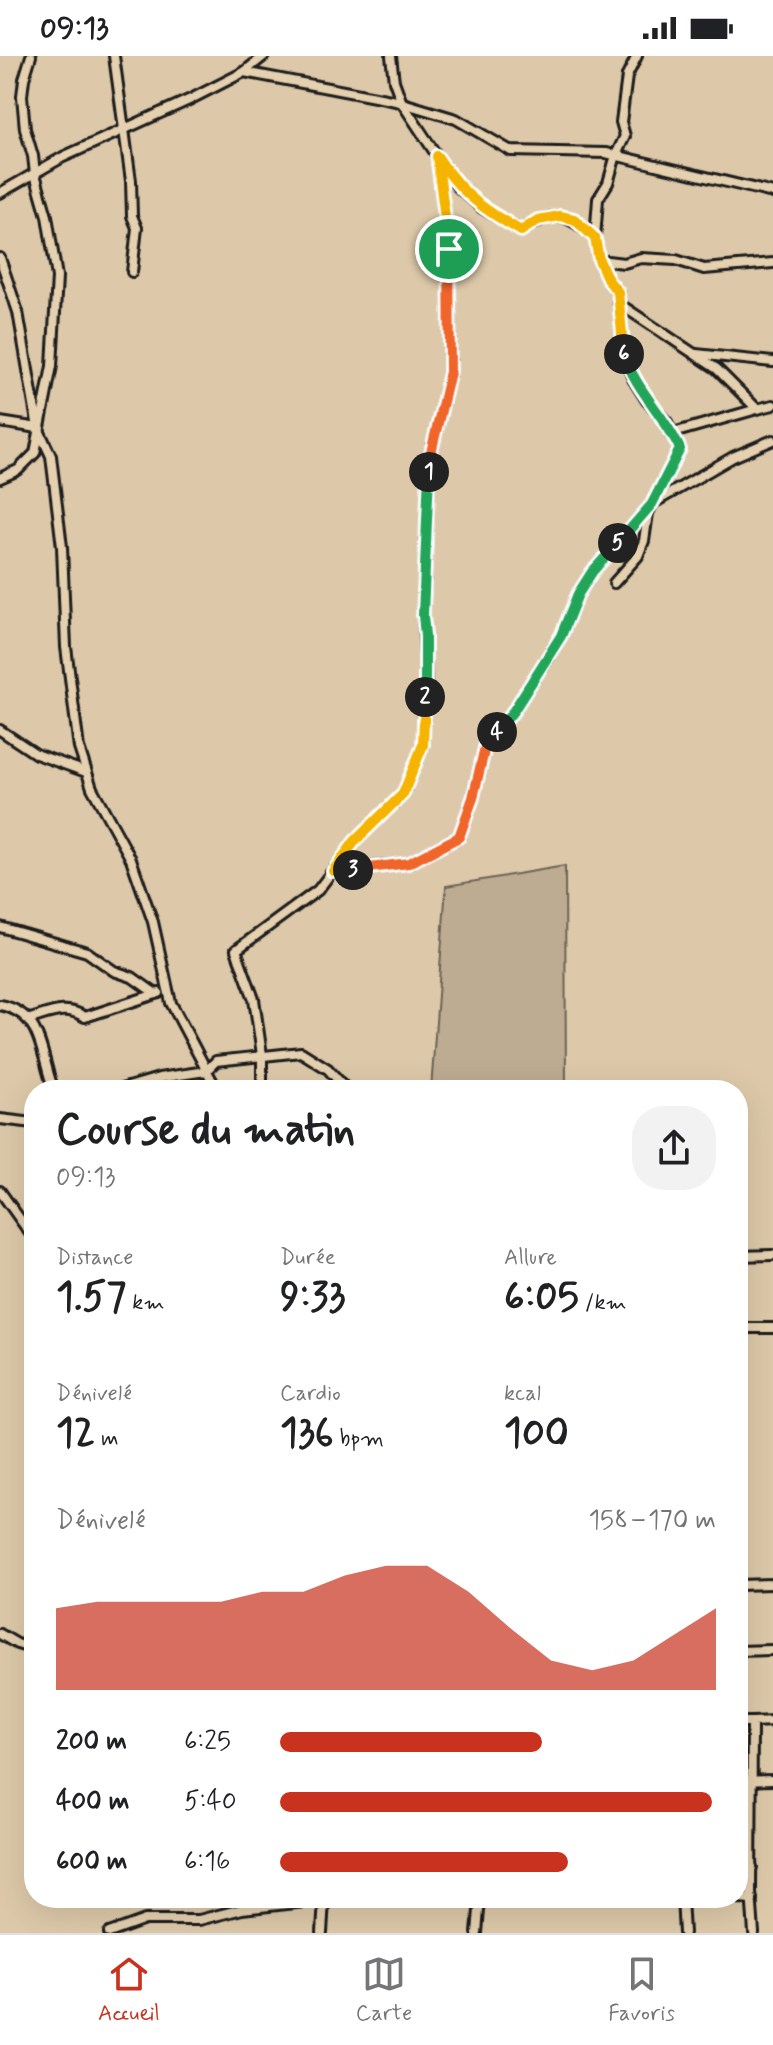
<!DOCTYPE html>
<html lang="fr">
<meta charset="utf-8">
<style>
body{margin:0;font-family:Mynerve,sans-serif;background:#f2f2f2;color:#202124;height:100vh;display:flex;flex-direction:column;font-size:30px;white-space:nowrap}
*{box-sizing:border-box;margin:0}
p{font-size:26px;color:#757577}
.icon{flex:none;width:44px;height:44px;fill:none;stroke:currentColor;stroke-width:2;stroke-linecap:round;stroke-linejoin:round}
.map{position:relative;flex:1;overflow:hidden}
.details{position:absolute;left:24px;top:1024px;width:724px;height:828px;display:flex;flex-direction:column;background:#fff;border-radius:32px;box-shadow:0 8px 32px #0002}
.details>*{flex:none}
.pin{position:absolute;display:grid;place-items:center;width:68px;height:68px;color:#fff;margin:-34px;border:4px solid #fff;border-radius:50%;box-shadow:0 2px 8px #0007}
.km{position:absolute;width:40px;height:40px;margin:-20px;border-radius:50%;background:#222;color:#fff;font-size:22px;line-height:40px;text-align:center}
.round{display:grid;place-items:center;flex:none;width:84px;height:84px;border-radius:32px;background:#f2f2f2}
.overview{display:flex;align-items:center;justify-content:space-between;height:136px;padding:0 32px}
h1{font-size:44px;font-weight:800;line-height:60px}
.figures{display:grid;grid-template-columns:repeat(3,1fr);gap:12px;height:136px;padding:8px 32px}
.figures div{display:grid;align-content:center}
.figures b{font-size:40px;font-weight:800}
.figures small{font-size:22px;font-weight:400}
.figures p{font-size:22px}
.chart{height:224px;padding:16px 32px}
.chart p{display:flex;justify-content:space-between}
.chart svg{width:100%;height:144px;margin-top:8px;fill:#c8321e;opacity:.7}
ul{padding:0 32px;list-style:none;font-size:26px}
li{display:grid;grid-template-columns:128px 96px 1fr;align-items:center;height:60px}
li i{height:20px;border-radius:10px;background:#c8321e}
.status{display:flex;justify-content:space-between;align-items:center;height:56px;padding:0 40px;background:#fff;direction:ltr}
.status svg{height:22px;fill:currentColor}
.dock{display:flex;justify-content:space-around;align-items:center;height:112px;border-top:2px solid #e0e0e0;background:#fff;font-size:22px;color:#757577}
.dock a{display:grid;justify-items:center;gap:4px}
.dock .selected{color:#c8321e}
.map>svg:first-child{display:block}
.green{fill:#bdac92;stroke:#6c6457;stroke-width:2}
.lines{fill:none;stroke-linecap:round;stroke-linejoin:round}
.street-casing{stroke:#1c1c1c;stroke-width:14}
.street{stroke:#e5d0af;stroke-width:8}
.split-1-casing{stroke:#fff;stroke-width:16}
.split-2-casing{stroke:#fff;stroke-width:16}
.split-3-casing{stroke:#fff;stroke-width:16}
.split-4-casing{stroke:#fff;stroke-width:16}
.split-5-casing{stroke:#fff;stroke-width:16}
.split-6-casing{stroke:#fff;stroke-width:16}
.split-7-casing{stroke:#fff;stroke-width:16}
.split-8-casing{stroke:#fff;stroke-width:16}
.split-1{stroke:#f0652b;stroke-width:10}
.split-2{stroke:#22a559;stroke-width:10}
.split-3{stroke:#f5b400;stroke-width:10}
.split-4{stroke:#f0652b;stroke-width:10}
.split-5{stroke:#22a559;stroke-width:10}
.split-6{stroke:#22a559;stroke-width:10}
.split-7{stroke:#f5b400;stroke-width:10}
.split-8{stroke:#f5b400;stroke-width:10}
</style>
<div class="status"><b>09:13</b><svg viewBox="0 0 49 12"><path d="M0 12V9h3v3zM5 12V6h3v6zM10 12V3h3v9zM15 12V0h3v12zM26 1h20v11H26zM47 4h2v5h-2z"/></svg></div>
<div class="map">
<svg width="773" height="1877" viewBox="0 0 773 1877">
<rect width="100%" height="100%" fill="#ddc9a9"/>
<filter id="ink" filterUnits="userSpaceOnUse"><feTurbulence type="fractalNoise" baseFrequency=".0125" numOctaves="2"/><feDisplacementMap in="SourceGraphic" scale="16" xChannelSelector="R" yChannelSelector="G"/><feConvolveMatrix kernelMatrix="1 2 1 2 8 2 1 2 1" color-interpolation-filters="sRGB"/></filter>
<g filter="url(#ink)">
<polygon class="green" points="565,810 566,1034 431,1034 446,830"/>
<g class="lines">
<g class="street-casing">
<g id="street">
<polyline points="114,0 131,125 132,160 137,172 132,216"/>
<path d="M 391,0 L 394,25 L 402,47 L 457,130 L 482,152 L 521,175 C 554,153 567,157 595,182"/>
<polyline points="244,16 264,0"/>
<polyline points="0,137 63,101 191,43 244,16 396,45 456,63 511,95 606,97 773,137"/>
<polyline points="0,202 18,256 38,372 51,400 62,491 66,591 79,692 92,732 131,803 153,866 171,947 217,1034"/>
<polyline points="599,204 624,207 641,202 676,204 704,213 773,207"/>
<polyline points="618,247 717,313 757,353 773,349"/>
<polyline points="696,298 773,306"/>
<polyline points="0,366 38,372"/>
<polyline points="673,377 757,353"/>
<polyline points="0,422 18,414 35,397 52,310 57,221 47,160 35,118 33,100 25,73 22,40 24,23 31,0"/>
<polyline points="614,527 638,500 644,485 648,457 680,393 667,366 647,345 633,323 624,300 618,236 608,224 599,204 595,182 598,143 608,127 616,99 625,80 621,66 627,20 637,0"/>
<polyline points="0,674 36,698 86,716"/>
<polyline points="333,815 409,807 459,781 473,742 485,691 514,654 561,580 578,538 592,516 652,448 733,401 773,384"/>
<polyline points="0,871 87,896 114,915 132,921 156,938"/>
<path d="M 0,949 C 44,957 40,1000 54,1034"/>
<path d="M 30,963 C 51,957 66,949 85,961 L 159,937"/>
<polyline points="118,1034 159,1022 206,1015 216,1005 301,996 328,1013 347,1034"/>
<polyline points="262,1034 262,999 254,943 236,894 318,834 355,785 403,738 423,689 426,623 423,559 430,401 450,316 449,193 437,100"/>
<polyline points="0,1063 34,1067"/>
<polyline points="0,1135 34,1183"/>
<polyline points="738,1200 773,1199"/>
<polyline points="738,1272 773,1272"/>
<polyline points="738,1529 773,1528"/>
<polyline points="0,1578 17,1588 34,1593"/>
<polyline points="738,1595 773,1594"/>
<polyline points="738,1666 752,1666"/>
<polyline points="738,1725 773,1724"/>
<polyline points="738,1811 752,1811"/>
<polyline points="682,1842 684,1877"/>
<polyline points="738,1842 752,1843"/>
<polyline points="109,1877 145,1864 199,1864 242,1853 323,1844"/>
<polyline points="322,1877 324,1843"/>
<polyline points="477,1877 480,1842"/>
<polyline points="754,1877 751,1836 752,1666 773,1665"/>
</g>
</g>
<use href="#street" class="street"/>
</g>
</g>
<g class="lines" filter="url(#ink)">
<g class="split-1-casing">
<polyline id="split-1" points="429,416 430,401 450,316 449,193"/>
</g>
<g class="split-2-casing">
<polyline id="split-2" points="425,641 425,580 423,559 429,416"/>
</g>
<g class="split-3-casing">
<polyline id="split-3" points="353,814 333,815 355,785 403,738 423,689 425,641"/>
</g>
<g class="split-4-casing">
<polyline id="split-4" points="353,814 409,807 459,781 473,742 485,691 497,676"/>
</g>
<g class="split-5-casing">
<polyline id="split-5" points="497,676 514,654 561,580 578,538 592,516 618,487"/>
</g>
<g class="split-6-casing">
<path id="split-6" d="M 618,487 L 652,448 L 680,393 C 664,358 636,335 624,298"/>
</g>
<g class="split-7-casing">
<polyline id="split-7" points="506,166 521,175 538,164 560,160 574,163 595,182 599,204 608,224 618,236 624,298"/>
</g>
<g class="split-8-casing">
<path id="split-8" d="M 449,193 L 437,100 C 457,131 474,147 506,166"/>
</g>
<use href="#split-1" class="split-1"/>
<use href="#split-2" class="split-2"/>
<use href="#split-3" class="split-3"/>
<use href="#split-4" class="split-4"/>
<use href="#split-5" class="split-5"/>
<use href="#split-6" class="split-6"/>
<use href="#split-7" class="split-7"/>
<use href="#split-8" class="split-8"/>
</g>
</svg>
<div class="pin" style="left:449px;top:193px;background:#1e9e55"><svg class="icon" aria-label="arrive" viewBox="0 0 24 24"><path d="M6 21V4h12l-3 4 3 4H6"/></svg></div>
<b class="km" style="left:429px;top:416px">1</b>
<b class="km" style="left:425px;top:641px">2</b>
<b class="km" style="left:353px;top:814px">3</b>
<b class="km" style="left:497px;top:676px">4</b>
<b class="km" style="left:618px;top:487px">5</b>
<b class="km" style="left:624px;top:298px">6</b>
<section class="details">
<div class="overview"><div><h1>Course du matin</h1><p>09:13</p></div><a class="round"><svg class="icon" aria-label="share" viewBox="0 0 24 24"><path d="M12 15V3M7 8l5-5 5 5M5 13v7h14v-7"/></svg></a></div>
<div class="figures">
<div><p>Distance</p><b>1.57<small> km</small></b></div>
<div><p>Durée</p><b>9:33</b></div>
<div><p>Allure</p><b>6:05<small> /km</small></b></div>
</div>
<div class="figures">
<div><p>Dénivelé</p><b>12<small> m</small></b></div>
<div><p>Cardio</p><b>136<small> bpm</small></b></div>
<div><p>kcal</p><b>100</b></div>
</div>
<div class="chart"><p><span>Dénivelé</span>158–170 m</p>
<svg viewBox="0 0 160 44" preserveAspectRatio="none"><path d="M0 44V19L10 17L20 17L30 17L40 17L50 14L60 14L70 9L80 6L90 6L100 14L110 25L120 35L130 38L140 35L150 27L160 19V44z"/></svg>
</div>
<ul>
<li><b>200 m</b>6:25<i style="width:60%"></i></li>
<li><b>400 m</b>5:40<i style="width:99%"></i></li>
<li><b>600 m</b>6:16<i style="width:66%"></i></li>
</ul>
</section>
</div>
<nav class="dock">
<a class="selected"><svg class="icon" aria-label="home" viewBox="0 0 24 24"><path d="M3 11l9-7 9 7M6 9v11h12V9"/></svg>Accueil</a>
<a><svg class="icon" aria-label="map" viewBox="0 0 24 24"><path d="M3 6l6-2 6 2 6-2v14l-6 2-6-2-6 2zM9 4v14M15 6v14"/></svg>Carte</a>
<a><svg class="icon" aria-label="saved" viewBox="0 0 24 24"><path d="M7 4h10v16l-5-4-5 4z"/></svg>Favoris</a>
</nav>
